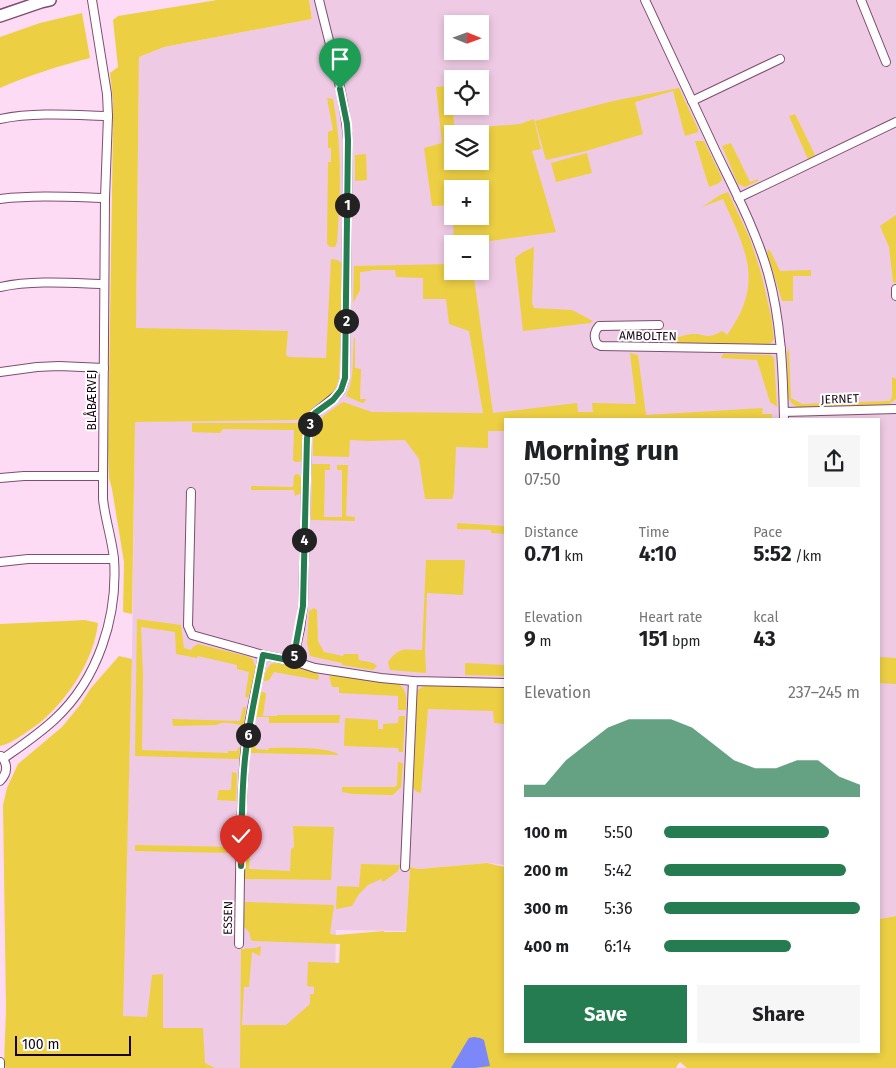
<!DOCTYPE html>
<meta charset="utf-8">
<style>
body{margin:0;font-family:"Fira Sans",sans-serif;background:#f6f6f6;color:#202124;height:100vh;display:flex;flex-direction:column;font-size:19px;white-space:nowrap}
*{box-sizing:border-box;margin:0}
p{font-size:16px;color:#757577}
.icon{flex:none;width:28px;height:28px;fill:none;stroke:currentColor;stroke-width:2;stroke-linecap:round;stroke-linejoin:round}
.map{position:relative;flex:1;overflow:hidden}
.side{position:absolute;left:504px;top:418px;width:376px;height:635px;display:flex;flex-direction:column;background:#fff;border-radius:0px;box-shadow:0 2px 8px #0003}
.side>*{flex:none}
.needle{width:32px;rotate:91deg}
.controls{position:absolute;left:444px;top:15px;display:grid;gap:10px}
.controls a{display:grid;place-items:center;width:45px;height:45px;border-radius:0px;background:#fff;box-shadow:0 2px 8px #0003;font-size:25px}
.scale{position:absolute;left:15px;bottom:12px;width:116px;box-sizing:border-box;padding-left:5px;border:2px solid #170513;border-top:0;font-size:14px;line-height:18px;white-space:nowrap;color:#170513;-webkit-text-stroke:4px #fff;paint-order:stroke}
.pin{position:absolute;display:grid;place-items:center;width:42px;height:42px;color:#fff;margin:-51px -21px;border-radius:50% 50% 50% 0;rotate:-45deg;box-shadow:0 0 5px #0007}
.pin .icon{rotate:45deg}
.km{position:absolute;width:25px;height:25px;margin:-12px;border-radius:50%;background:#222;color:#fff;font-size:14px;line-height:25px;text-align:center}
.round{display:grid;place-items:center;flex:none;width:52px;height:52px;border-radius:0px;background:#f6f6f6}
.head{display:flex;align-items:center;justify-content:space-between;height:85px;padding:0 20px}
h1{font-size:28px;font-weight:700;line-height:38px}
.stats{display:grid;grid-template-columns:repeat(3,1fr);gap:8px;height:85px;padding:5px 20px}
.stats div{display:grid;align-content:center}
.stats b{font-size:21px;font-weight:700}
.stats small{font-size:14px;font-weight:400}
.stats p{font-size:14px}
.chart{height:140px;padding:10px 20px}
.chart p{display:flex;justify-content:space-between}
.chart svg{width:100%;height:90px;margin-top:5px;fill:#257c50;opacity:.7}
.cta{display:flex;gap:10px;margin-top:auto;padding:10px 20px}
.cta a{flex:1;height:58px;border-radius:0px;background:#257c50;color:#fff;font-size:20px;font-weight:700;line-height:58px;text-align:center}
.cta a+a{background:#f6f6f6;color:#202124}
ul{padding:0 20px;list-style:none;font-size:16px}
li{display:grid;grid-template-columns:80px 60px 1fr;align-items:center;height:38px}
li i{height:12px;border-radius:6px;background:#257c50}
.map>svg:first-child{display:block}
.built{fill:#efcae4;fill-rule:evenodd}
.green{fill:#edcf44;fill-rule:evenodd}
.water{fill:#7c87f8}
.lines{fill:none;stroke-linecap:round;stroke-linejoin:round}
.street-casing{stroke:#7e4d71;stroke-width:10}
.secondary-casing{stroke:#7e4d71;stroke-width:14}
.street{stroke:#fff;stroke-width:8}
.secondary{stroke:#fff;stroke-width:11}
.route-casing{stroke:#fff;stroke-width:10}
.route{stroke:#257c50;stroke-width:6}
.labels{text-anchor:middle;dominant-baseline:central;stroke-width:4;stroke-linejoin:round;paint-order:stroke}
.street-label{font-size:12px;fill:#170513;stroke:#fff}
</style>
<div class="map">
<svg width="896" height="1068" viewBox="0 0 896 1068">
<rect width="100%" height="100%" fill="#fedbf4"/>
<path class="built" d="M 309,0 L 896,0 L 896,916 L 879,919 L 879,419 L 505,419 L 505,865 L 487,863 L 418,869 L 410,867 L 406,931 L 336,930 L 335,982 L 241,1068 L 215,1068 L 122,1023 L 132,659 L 139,57 L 164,47 L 312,19 ZM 452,24 L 480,24 L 480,51 L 452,51 ZM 452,79 L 480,79 L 480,106 L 452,106 ZM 452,134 L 480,134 L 480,161 L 452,161 ZM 452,189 L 480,189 L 480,216 L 452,216 ZM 452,244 L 480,244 L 480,271 L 452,271 Z"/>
<g class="green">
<path d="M 217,0 L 309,0 L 312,19 L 164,47 L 139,57 L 136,328 L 288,331 L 286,355 L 289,357 L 326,358 L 331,259 C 338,260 340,260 343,266 L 339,378 L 334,393 L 316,405 L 308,415 L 306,419 L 292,420 L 135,422 L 132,614 L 123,612 L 124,562 L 112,489 L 109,478 L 108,448 L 113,126 L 113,101 L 110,73 L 118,67 L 113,20 L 118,16 Z"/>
<path d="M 82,13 L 90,58 C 59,66 29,75 0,88 L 0,37 L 40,23 Z"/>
<path d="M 449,86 L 455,129 L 520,124 L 534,119 L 541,149 L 532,151 L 556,232 L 469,244 L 454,244 L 453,216 L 480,216 L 480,189 L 452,189 L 452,207 L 452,205 L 432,206 L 424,148 L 442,143 L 436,87 ZM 452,134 L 480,134 L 480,161 L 452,161 Z"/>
<polygon points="679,88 698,129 698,132 685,136 673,91 635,102 643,134 586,151 546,160 535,121 613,101"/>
<path d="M 327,98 L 333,99 C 342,149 341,192 337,242 L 335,247 L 330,247 L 327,244 L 328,162 L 331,162 L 331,148 L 328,148 L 328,132 L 333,130 Z"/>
<polygon points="795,114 815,155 808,159 789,116"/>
<polygon points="695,141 704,141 721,176 722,180 719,183 709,187"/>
<polygon points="731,143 750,182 758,179 758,181 745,187 738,184 722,146"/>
<polygon points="587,153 592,173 556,182 551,163"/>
<polygon points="366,154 367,180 355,181 355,155"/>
<path d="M 728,192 L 750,239 L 761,273 L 771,316 L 774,339 L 771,343 L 766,345 L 665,343 L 664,341 C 673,339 683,335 692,334 C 706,333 705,341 722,331 L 727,335 C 765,282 746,251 723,199 L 702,207 L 720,195 Z"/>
<polygon points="896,215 896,283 893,282 889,247 880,226"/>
<polygon points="534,247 532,303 534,308 572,310 593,321 590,323 523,331 515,258 523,252"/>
<polygon points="768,249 771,252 780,271 811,270 811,276 793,276 793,301 782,301 767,253"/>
<path d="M 452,264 L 452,271 L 473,271 L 493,413 L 577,403 L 578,412 L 593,412 L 592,403 L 636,404 L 630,353 L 638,355 L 646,415 L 763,408 L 762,414 L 772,414 L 772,419 L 505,419 L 505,431 L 488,431 L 488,448 L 456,447 L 454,493 L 452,499 L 425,499 L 419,459 L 405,440 L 368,441 L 350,440 L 349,457 L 313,456 C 313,443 311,430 323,421 L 318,421 L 327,413 L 343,402 L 372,412 L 483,413 L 469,331 L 449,324 L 446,299 L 423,299 L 423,278 L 396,277 L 395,270 L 371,270 L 370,271 L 360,272 L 360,290 L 353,303 L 354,266 Z"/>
<path d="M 354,338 L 355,338 L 355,368 L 361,369 L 360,399 L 366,399 L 365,402 L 362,403 L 346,396 C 355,379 352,357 354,338 Z"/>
<path d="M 789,348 L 791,398 L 802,404 L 890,401 L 892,396 L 892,377 L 896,379 L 896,399 L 888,405 L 800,408 C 793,405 790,403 788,396 L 787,352 Z"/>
<polygon points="723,354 771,355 774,358 777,407 770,402 757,360 721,358"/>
<polygon points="192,423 304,423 302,460 299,462 295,462 293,460 294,430 223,429 220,433 192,432"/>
<polygon points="312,464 330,464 330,470 325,470 324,517 342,517 342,470 337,470 337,465 348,465 346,516 355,517 355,521 311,520"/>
<polygon points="296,474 298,474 301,477 301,493 295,496 294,490 251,490 251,486 293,487 294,476"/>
<polygon points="457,523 505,526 505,534 491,533 491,530 457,529"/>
<path d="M 426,560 L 465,560 L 463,595 L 427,593 L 425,650 L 426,673 L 390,670 L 388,662 C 400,646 404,650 422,650 Z"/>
<path d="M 314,608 L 317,610 L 318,641 L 324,652 L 343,656 L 344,654 L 358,654 L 359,660 C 365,662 373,661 377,666 L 373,670 L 342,665 L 342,663 L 310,656 L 307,643 L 309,611 Z"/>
<path d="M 137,619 L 181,625 L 184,648 L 191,650 L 193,647 L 198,644 L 250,657 C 261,665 251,686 248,698 L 245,697 L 249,672 L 237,669 L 237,665 L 198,656 L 197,658 L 176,654 L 175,632 L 141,627 L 143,675 L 142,750 L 228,753 L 228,751 L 237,751 L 238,748 L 240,747 L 239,759 L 135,756 Z"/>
<path d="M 85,620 L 98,623 C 94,659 70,696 43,720 C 38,725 30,729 24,734 C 16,739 9,744 0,746 L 0,624 Z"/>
<polygon points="119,656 132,659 123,1016 147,1017 152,975 163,974 163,1028 203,1028 205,1063 215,1068 6,1068 4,1063 6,1011 3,805 7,788 18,764 62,727 80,705 91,688"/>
<polygon points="879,657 896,658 896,684 879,683"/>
<path d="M 278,663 L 317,673 L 319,676 L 318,680 L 274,672 C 271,676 270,682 264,681 C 264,675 266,669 271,664 Z"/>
<polygon points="465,663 505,665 505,676 465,675"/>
<path d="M 332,675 L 399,684 C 408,691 406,699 406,710 L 398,710 L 398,696 L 339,693 L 339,687 L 332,687 L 329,676 Z"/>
<polygon points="425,685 505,688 505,724 494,723 493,711 428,709 421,793 417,792 411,786 416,695 418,690"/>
<polygon points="260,692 264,692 266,694 263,716 277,716 277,715 340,715 339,723 269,723 269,717 255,717"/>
<path d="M 243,707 L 246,707 L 242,737 L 240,737 L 241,725 C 233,723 224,721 216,725 L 173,726 L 172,719 L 240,721 Z"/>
<polygon points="399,716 405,716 403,752 399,752 398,748 344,746 345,718 378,720 378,729 383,729 383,724 398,723"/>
<path d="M 255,746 L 256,749 L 268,750 L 269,748 C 283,748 329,746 339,755 L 250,753 L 250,747 Z"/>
<polygon points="398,762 403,763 401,787 393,795 353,794 342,792 342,787 395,787 397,785"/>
<polygon points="232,772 237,773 236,801 217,800 219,790 231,790"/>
<polygon points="293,826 334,827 331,880 244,879 246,843 251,843 249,869 290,871 291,849 294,847"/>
<polygon points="135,845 235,847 234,852 231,853 135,851"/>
<polygon points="487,863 505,867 505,1051 879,1051 879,919 896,916 896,1068 687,1068 680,1062 676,1067 677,1068 240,1068 241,949 255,948 261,946 260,956 252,952 249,987 244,987 242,1025 286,1025 310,1004 310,994 314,994 314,987 307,986 308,962 339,963 340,944 253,941 251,940 249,932 243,926 245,902 334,905 330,934 337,935 384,931 384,932 406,932 410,867 418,869"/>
<polygon points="361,864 400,865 398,871 383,882 381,879 368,885 359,894 352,906 336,909 337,886 359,887"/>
</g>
<polygon class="water" points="474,1037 480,1038 484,1040 490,1066 475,1068 451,1068 467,1041 469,1038"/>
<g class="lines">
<g class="street-casing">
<g id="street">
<path d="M 645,0 C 669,52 693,103 717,154 C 736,193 756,231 768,273 C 781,320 783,370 784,419"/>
<polyline points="861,0 886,62"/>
<polyline points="692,101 780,59"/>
<path d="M 0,119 C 35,112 73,115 108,116"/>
<polyline points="738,198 896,122"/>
<path d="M 0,199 C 35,195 70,197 105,198"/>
<path d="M 0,287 C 34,280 70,283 104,284"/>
<polyline points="896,289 896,296"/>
<path d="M 659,325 L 599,326 C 594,332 593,337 597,344 L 601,346 L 781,349"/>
<polyline points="0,372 37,367 59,366 104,368"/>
<polyline points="784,412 896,409"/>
<polyline points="0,478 24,476 103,476"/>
<polyline points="191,492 188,626 192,635 263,655 293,661 315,668 381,678 413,681 505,683"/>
<polyline points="0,562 28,559 114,559"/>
<path d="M 293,661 L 300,629 L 303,606 L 307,438 L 310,422 L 315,413 L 336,396 L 341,390 L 345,378 L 348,140 C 344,93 330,46 319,0"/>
<path d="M 4,758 C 21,746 39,734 55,719 C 98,679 118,617 114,559 C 112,539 105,519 103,499 C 103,491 103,483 103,476 L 105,198 L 108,116 L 107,94 L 92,0"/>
<path d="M 0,781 C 8,773 8,764 1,756"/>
<polyline points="405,867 413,681"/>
<path d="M 239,944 C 240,880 240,816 245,753 C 248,720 257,687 263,655"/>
<polyline points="0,1062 0,1068"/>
</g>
</g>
<g class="secondary-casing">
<polyline id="secondary" points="0,16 41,2 50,0"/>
</g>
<use href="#street" class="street"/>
<use href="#secondary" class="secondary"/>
</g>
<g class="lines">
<g class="route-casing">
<path id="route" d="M 241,866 C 242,827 241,788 246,750 C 250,718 257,687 263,655 L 293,661 L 303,606 L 307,438 L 310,422 L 315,413 L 333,400 L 341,390 L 345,378 L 348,140 L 347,124 L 340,89"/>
</g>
<use href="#route" class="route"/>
</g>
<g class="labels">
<g class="street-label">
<text transform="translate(648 336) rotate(1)">AMBOLTEN</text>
<text transform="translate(840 399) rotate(-2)">JERNET</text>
<text transform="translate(92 400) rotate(-90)">BLÅBÆRVEJ</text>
<text transform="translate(228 918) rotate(-89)">ESSEN</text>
</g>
</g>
</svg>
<div class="controls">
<a><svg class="needle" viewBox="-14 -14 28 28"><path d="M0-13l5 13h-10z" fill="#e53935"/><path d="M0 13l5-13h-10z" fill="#757577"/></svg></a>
<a><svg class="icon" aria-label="locate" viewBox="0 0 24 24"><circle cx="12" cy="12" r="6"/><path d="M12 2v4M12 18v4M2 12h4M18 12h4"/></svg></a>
<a><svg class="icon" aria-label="layers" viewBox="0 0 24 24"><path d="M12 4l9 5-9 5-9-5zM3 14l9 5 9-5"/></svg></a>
<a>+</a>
<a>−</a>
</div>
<div class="scale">100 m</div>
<div class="pin" style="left:340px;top:89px;background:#1e9e55"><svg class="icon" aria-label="arrive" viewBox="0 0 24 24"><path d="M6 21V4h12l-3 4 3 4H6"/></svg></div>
<div class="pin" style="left:241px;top:866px;background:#d93025"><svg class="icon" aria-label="check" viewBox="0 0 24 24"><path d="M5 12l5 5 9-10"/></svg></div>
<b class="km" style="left:347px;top:205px">1</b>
<b class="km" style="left:346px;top:321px">2</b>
<b class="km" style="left:310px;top:424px">3</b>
<b class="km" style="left:304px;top:540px">4</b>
<b class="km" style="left:294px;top:656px">5</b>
<b class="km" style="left:248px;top:735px">6</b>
<section class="side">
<div class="head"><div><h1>Morning run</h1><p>07:50</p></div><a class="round"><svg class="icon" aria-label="share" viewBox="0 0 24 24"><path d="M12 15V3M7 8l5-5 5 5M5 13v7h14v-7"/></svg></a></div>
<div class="stats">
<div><p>Distance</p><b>0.71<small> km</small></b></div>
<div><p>Time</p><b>4:10</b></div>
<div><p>Pace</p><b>5:52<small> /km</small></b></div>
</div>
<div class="stats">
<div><p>Elevation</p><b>9<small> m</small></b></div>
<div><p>Heart rate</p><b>151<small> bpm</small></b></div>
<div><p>kcal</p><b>43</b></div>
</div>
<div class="chart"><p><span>Elevation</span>237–245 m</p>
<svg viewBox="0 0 160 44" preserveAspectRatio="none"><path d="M0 44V38L10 38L20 26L30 18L40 10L50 6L60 6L70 6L80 10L90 18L100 26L110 30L120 30L130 26L140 26L150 34L160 38V44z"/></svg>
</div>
<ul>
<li><b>100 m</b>5:50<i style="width:84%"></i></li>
<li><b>200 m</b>5:42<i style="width:93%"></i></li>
<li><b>300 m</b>5:36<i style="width:100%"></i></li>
<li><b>400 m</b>6:14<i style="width:65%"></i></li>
</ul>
<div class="cta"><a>Save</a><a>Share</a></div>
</section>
</div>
